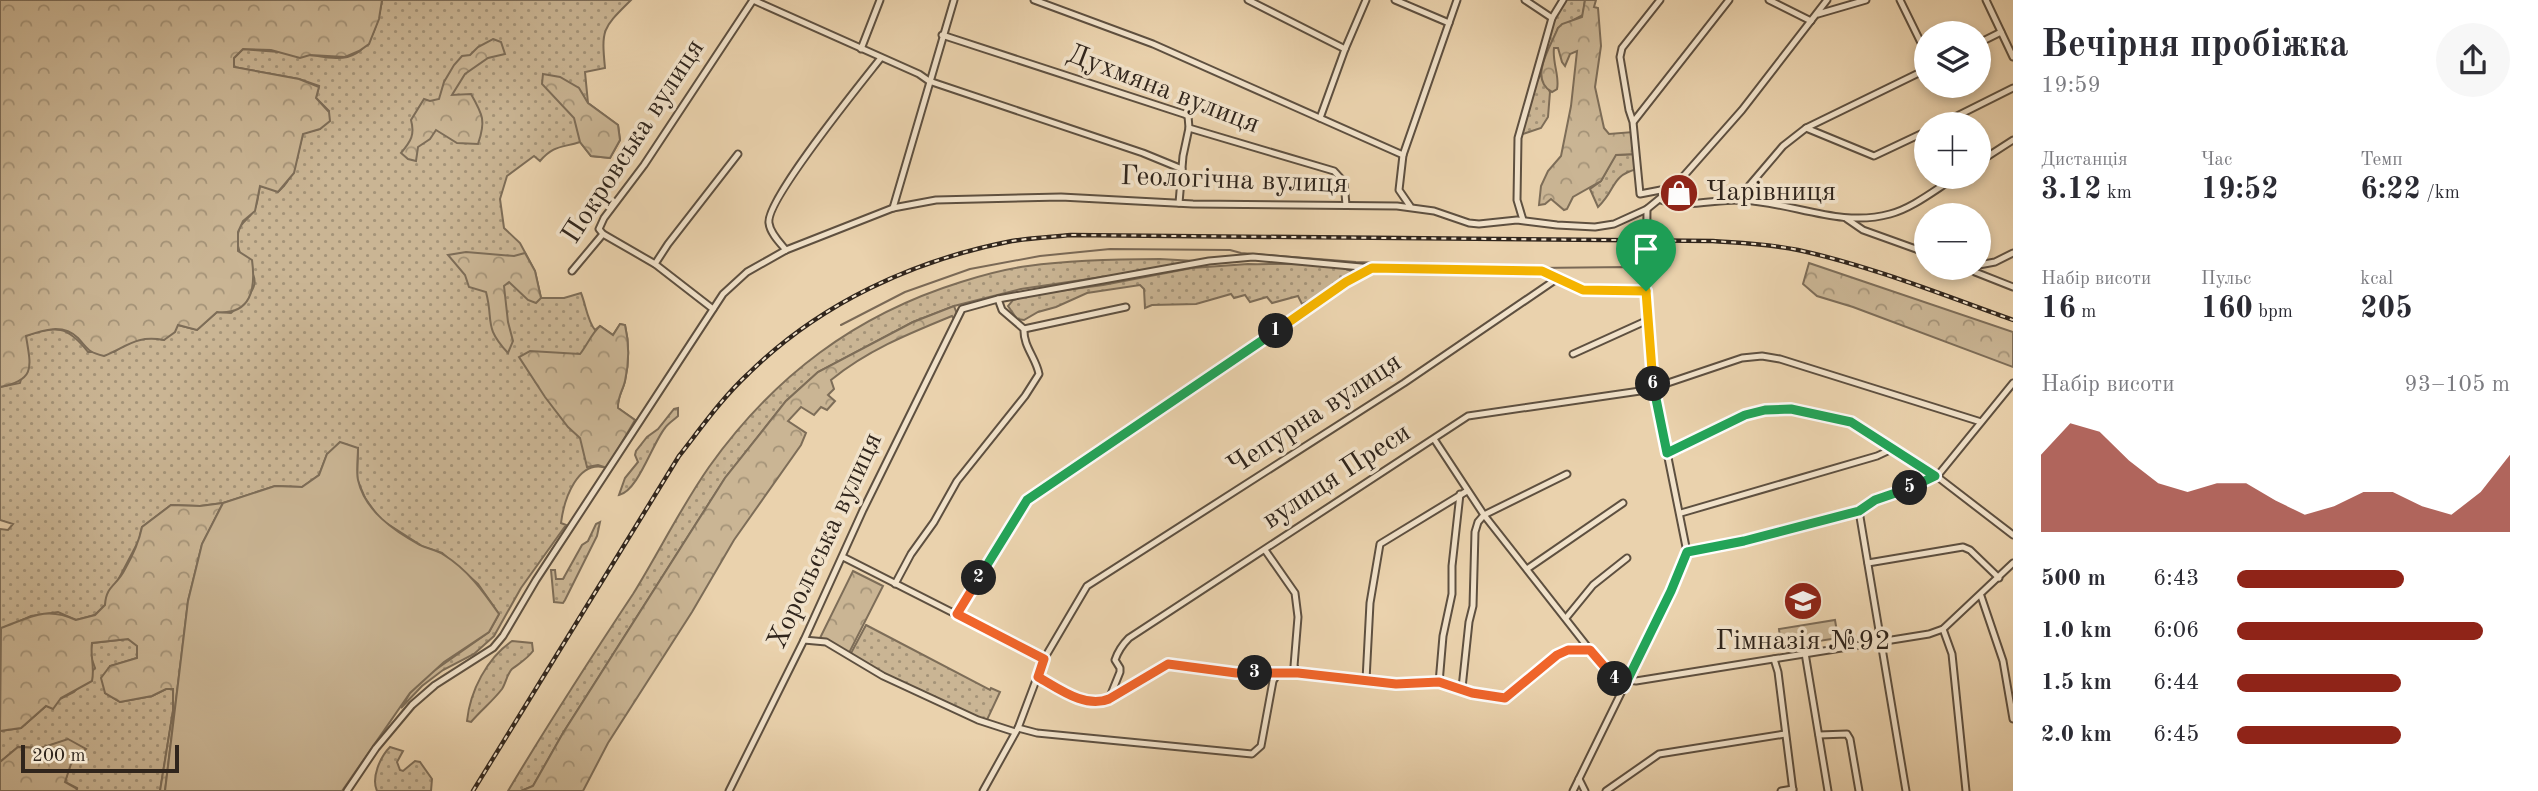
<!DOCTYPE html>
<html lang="uk">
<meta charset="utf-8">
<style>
body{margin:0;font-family:"Old Standard TT",serif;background:#f7f7f7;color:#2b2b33;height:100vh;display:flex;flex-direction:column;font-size:26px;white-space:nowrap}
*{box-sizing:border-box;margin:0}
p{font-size:23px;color:#7c7c81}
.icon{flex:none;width:38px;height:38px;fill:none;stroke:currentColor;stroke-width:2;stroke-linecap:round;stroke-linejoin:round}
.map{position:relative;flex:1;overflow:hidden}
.details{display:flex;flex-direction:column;background:#fff;width:525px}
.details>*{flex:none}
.buttons{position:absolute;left:1914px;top:21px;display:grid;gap:14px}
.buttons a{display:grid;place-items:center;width:77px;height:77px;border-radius:50%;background:#fff;box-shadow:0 4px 10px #0003;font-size:35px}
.scale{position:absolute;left:21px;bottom:18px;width:158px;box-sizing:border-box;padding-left:7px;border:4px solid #30251c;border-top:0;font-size:19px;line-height:24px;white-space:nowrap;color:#30251c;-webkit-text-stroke:5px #f1e2ca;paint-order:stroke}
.pin{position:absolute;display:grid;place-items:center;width:60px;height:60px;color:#fff;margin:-72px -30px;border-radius:50% 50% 50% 0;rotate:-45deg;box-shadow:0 0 7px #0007}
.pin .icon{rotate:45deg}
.km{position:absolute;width:35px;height:35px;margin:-18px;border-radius:50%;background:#222;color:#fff;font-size:19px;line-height:35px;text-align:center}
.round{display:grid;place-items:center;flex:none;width:74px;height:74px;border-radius:37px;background:#f7f7f7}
.headline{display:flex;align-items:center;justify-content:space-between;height:119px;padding:0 28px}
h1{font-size:38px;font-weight:700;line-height:52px}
.figures{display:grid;grid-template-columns:repeat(3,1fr);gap:10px;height:119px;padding:7px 28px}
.figures div{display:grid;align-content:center}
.figures b{font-size:30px;font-weight:700}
.figures small{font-size:19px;font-weight:400}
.figures p{font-size:19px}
.chart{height:196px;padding:14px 28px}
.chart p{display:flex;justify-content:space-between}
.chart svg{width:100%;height:126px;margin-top:7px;fill:#8f2418;opacity:.7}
ul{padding:0 28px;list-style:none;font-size:23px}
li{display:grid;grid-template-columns:112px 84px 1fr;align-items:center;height:52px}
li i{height:18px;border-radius:9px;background:#8f2418}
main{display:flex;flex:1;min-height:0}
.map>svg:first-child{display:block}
.grass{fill:url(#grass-dots);stroke:#7d6d58;stroke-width:2}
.forest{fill:url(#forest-crowns);stroke:#7d6d58;stroke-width:2}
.garden{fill:#cab594;stroke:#7d6d58;stroke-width:2}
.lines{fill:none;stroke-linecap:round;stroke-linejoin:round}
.stream{stroke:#7a6956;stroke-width:2}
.minor-casing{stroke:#5e5040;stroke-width:9}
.minor{stroke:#f1e2ca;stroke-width:5}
.rail-casing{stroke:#30251c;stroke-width:4.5}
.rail{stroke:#f1e2ca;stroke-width:2;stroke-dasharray:5;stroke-linecap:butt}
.split-1-casing{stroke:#fff;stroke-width:14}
.split-2-casing{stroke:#fff;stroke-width:14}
.split-3-casing{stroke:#fff;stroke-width:14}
.split-4-casing{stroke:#fff;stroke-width:14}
.split-5-casing{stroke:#fff;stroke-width:14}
.split-6-casing{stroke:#fff;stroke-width:14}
.split-7-casing{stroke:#fff;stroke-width:14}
.split-1{stroke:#f5b400;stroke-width:9}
.split-2{stroke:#22a559;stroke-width:9}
.split-3{stroke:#f0652b;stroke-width:9}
.split-4{stroke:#f0652b;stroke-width:9}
.split-5{stroke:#22a559;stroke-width:9}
.split-6{stroke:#22a559;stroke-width:9}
.split-7{stroke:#f5b400;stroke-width:9}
.labels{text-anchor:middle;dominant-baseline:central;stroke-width:7;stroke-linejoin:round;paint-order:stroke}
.street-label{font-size:28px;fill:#30251c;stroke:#f1e2ca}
.poi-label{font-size:28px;fill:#30251c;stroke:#f1e2ca;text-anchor:start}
</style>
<main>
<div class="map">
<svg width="2013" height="791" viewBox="0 0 2013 791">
<defs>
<pattern id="grass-dots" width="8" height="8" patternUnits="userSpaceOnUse" patternTransform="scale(1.75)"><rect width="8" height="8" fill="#cab594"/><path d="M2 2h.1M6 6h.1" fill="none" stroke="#a49378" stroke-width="1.8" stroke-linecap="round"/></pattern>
<pattern id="forest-crowns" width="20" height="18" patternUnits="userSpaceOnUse" patternTransform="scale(1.75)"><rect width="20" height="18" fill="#cab594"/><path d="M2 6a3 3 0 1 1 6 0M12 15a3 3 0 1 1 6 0" fill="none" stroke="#a49378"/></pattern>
</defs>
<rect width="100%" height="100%" fill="#ead2ad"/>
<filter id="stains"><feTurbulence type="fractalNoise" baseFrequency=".00286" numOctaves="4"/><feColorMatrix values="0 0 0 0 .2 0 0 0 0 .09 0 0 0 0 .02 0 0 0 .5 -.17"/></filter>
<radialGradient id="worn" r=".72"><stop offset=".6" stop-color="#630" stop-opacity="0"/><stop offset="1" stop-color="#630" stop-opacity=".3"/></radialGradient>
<g class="grass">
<path d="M 382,0 L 631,0 C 603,28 601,28 605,68 L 585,72 L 588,103 L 618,125 L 620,140 L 610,158 L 591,156 L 580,142 C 561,148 554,145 540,161 L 534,156 L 507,176 L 500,199 L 504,228 L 520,243 L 535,271 L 541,298 L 564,298 L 581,293 C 586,305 587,320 595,330 L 600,326 L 613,335 L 620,324 L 625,325 C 629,342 629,363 625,381 C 623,390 617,398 618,408 L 635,420 L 607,468 C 578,458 564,499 561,523 L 566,525 L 521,588 L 494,636 L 474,654 L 443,670 L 422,686 L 401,708 L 410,693 L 428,675 L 489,632 L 499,614 L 478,584 L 442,553 L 422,546 L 380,519 L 365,498 L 357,479 L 358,448 L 327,454 L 319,475 L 302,487 L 275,486 L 223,503 L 200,506 L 171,505 L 142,527 L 139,540 L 105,605 L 95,615 L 76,620 L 58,612 L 31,616 L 0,630 L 0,529 L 8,530 L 13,524 L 0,520 L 0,387 L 20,383 L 28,353 L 25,336 C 57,326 67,325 88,352 L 114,352 L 128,342 L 149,337 L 164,340 L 178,325 L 197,330 L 217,312 L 231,313 C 283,270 232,273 238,234 C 239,223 248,220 253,212 C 258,206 258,193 260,186 L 279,191 C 296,176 297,155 303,133 L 320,129 L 329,111 L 316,98 L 319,86 L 299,79 L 234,67 L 234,58 L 243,49 C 263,51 283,52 303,54 C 314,55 325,58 336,58 C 369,59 378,26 382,0 Z"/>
<polygon points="1566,0 1585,0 1583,15 1558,28 1542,66 1553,21"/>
<polygon points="1541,75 1550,92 1548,117 1541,128 1520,135 1536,82"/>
<path d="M 1635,154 L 1637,169 C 1610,176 1617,189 1598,207 L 1590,189 L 1601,181 L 1615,155 Z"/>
<path d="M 1160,259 L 1195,261 L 1177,266 L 1021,289 L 954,306 L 913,322 L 818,372 L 786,401 L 725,478 L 563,733 L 533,786 L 521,791 L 508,791 C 548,724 590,659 633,594 C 659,552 681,507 709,467 C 774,376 855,315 961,282 C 983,275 1005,269 1028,266 C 1071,260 1116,259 1160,259 Z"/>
<path d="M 1248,264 C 1270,265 1342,260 1355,274 L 1324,295 L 1302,304 L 1298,296 L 1272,303 L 1267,297 L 1250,302 L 1245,295 L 1234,298 L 1231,294 L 1196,304 L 1152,305 L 1145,308 L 1144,289 L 1140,285 L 1087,293 L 1056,307 L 1038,312 L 1024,320 L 1017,319 L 1008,306 L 1013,300 L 1029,295 L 1103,285 L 1192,268 Z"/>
<path d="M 678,408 L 678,416 C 674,420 668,423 665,428 C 652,444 638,491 619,495 L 625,478 L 638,462 L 635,455 L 636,451 L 647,437 L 658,429 L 674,409 Z"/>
<polygon points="600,522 597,536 565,600 563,603 554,602 551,570 555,570 556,579 563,579 582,545 588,541 596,524"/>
<polygon points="866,625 990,690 991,688 1000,692 986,722 884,674 850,655"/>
<polygon points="128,639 138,646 137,658 110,666 105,693 120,702 152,696 166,689 173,689 173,711 160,791 76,791 77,788 65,782 70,764 68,740 41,748 18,747 0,762 0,731 21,728 46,706 74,692 95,668 90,654 92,643"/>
<path d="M 512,641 L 532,643 L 533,651 C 527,659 520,663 512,669 C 507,674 506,683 502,689 C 493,701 481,710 471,722 L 467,721 C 470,691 487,658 512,641 Z"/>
<path d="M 390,747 L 403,751 L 397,762 L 400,770 L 403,771 L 415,761 L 420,762 L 432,779 L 431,791 L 377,791 C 371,778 380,757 390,747 Z"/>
</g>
<g class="forest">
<path d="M 0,0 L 382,0 L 379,19 L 369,44 L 359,51 L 345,57 L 310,55 L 300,58 L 271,50 L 243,49 L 234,58 L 234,67 L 299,79 L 319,87 L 316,98 L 329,112 L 330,121 L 320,129 L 303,134 L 294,173 L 278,192 L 260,186 L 255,211 L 243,221 L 238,232 L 238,251 L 252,260 C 256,289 251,315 217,312 L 197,330 L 178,325 L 175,332 L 164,340 C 136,335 128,346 104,356 C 88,352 89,350 78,338 C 63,323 43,330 26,336 C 31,367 36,380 0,387 Z"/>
<path d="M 1585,0 L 1596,0 L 1594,7 L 1598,8 L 1601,46 L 1595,87 L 1604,128 L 1609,134 L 1633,132 L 1635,154 L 1616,155 L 1601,181 L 1573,197 L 1567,209 L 1564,210 L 1551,199 L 1545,204 L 1539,205 L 1541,186 L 1548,171 L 1561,156 L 1571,106 L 1577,51 L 1570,54 L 1565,66 L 1562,62 L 1558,48 L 1554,48 C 1552,62 1560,77 1557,89 L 1552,92 C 1528,79 1551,46 1558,28 L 1562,24 L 1582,17 Z"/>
<path d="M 493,39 L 501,42 L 505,54 L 488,58 L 465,74 L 452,95 L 471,94 C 483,115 486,121 478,144 L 457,143 L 436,130 L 430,139 L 418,147 L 416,161 L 408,159 L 401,153 C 411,141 415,135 411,120 L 424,99 L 430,101 L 439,99 L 444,82 L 454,65 L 462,56 L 470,55 L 478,47 Z"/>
<polygon points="543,74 560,77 579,88 588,103 618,125 620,140 610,158 591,156 580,142 574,118 542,84"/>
<path d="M 466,252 L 514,256 L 525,253 L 535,271 L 541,298 L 536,303 L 528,300 L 509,282 L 504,286 L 508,322 L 513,341 L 508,353 C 483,326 494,322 486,292 L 469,287 L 465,275 L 448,255 Z"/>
<polygon points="1809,263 2013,332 2013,367 1853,307 1817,296 1803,284"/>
<path d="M 954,306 L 957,314 L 954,319 L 952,316 C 908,334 868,350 831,380 L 834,389 L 828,395 L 835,401 L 827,410 L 821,407 L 814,415 L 801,407 L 788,421 L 806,433 L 801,445 L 734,540 L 692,612 L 608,743 L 583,791 L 521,791 L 533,786 L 563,733 L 725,478 L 786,401 L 818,372 L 913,322 Z"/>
<path d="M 620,324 L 625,325 C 629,342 629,363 625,381 C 623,390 617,398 618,408 L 635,420 L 607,468 L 598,465 L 587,467 L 580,438 L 568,427 L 545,397 L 519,357 L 530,351 L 580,354 C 587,345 592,333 600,326 L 613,335 Z"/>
<path d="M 223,503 L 202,544 L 188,601 L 165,791 L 160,791 L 173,711 L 173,689 L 166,689 L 152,696 L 120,702 L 105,693 L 101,678 L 110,666 L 137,658 L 137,646 L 128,639 L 92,643 C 90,657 95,667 92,681 L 61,698 L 53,709 L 46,706 L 21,728 L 0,731 L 1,628 C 31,617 46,606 76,620 L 95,615 L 105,605 C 106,586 116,586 124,571 C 132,557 139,542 142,527 L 171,505 L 200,506 Z"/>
<polygon points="853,571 883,586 849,653 820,638"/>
<polygon points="68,739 86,749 71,764 65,782 77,789 76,791 0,791 0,762 18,747 41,748"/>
</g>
<g class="garden">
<path d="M 340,442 L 358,448 C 358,458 356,471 358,480 C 365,511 394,531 420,545 C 427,549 437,550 444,555 C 468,570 483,591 499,614 L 489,632 L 444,662 L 410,693 L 342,791 L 165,791 L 188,601 L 202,544 L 223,503 L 275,486 L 302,487 L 319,475 L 327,454 Z"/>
<polygon points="1835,620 1838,638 1781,647 1779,629"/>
</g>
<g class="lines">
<polyline class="stream" points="841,325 905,292 970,269 1040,256 1110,249 1230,250 1241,253 1356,262 1535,268 1628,267 1637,272 1641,282"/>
<g class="minor-casing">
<g id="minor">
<polyline points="753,0 919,74 929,81 1143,153 1182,169"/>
<polyline points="1034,0 1153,44 1403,155"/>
<polyline points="1248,0 1345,49"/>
<polyline points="1395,0 1449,23"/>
<polyline points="1525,0 1552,18"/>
<polyline points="1660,0 1622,48 1620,57 1629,110 1633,122 1640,194 1671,188"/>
<polyline points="1769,0 1811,21"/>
<polyline points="1900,0 1927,55"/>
<polyline points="1986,0 2013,57"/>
<polyline points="1818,14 1866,0"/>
<polyline points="942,35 1184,114 1188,116 1189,128 1334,171 1344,182 1346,205"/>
<polyline points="1979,43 2001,32"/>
<polyline points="861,49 880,0"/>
<polyline points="1320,118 1345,49 1366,0"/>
<polyline points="1634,121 1729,0"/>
<polyline points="1941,124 2013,88"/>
<polyline points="1806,128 1874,156 1927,131"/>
<polyline points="1979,162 2013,140"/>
<path d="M 1661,200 C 1686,209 1715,199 1741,200 C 1792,202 1840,228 1890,214 C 1913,208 1936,189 1956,177"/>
<polyline points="1737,200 1783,146 1806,128 1927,69"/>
<polyline points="1179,203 1183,156 1189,128"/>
<polyline points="1410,206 1399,190 1403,155 1457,0"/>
<polyline points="893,208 954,0"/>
<polyline points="1847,219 1863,230 1927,253"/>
<polyline points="1523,220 1517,200 1518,138 1552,18 1563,0"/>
<polyline points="603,234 655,264 713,309"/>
<path d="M 786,250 C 780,243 770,233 769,223 C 765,201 862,82 880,59"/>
<polyline points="655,264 668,244 738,154"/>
<polyline points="1979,265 1995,262 2013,253"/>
<polyline points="1971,268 1975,272 2013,287"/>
<polyline points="572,271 603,234 599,229 604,218 644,165 753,0"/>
<polyline points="1024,329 1126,307"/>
<polyline points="1573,354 1648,320"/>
<polyline points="1434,439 1484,515 1590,650 1624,686"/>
<polyline points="1667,453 1678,450 1725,423 1745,415 1765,410 1791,409 1840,419 1866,430 1939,478 2013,535"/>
<polyline points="1859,511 1906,791"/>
<polyline points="1681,513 1877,456 1892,449"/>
<polyline points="1265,550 1295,593 1298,617 1294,666 1298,673"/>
<polyline points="1687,552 1744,541 1859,511 1875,500 1898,493 1939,474 2013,383"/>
<polyline points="843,557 1044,659"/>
<polyline points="1868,563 1963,547 1970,550 1999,578"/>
<polyline points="1527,569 1623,503"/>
<path d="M 895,584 L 911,554 L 934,522 L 957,481 L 1025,396 L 1039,374 C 1036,358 1023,346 1024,329 L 1002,310 L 998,299"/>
<polyline points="1981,596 2003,661 2013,719"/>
<polyline points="957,614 1027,500 1170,405 1346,282 1372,268"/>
<polyline points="1566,618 1593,585 1627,558"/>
<polyline points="1943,629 1952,654 1966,791"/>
<polyline points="804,640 826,642 883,676 978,720 1015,732"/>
<polyline points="1805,653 1828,791"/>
<polyline points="1774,659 1778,672 1793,791"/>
<polyline points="1038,677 1088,702 1100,703 1168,664 1175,663 1236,673 1298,673 1396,684 1439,683 1472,693 1505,698 1557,655 1568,650 1590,650"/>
<polyline points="1366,680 1370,603 1380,544 1467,491"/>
<polyline points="1627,680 1636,681 1929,634 1943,629 2013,563"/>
<polyline points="1439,683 1443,636 1452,594 1452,566 1460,494"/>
<polyline points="1462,688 1469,622 1473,606 1475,532 1478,522 1484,515 1567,474"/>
<path d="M 1109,699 L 1120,672 L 1120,668 L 1115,660 C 1118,651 1122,645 1129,638 L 1468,416 L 1647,390 L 1742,358 L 1762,356 L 1780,359 L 1981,422"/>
<polyline points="1018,728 1037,733 1252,754 1261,746 1273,681 1278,673"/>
<polyline points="1819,735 1847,734 1850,739 1859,791"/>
<polyline points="1579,779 1585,791"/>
<polyline points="347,791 376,748 412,705 435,685 493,648 503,636 536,580 723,294 747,272 786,250 893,208 936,200 1061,197 1193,204 1397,206 1434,211 1469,223 1479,224 1517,220 1557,225 1595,227 1614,224 1647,209 1674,187 1742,110 1827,0"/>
<polyline points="729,791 804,640 863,510 962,309 998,299 1209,261 1253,257 1372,268 1542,271 1558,278"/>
<polyline points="983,791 1018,728 1044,659 1087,586 1404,383 1558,278 1583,290 1646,291"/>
<polyline points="1573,791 1671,591 1687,552 1654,388 1646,291 1647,209"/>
<polyline points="1606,791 1659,754 1785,734"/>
<polyline points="1781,791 1793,789"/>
</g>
</g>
<use href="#minor" class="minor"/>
<g class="rail-casing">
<path id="rail" d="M 473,791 L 679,456 C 701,428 722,398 748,374 C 820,303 914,260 1012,241 C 1031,238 1051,237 1071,235 L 1713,241 C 1741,243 1770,244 1798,250 C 1871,266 1943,295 2013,320"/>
</g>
<use href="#rail" class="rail"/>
</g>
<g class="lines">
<g class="split-1-casing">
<polyline id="split-1" points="1276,331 1346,282 1372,268 1542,271 1583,290 1646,291"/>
</g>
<g class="split-2-casing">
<polyline id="split-2" points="979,578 1027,500 1276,331"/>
</g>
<g class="split-3-casing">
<path id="split-3" d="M 979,578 L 957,614 L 1044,659 L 1038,677 C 1058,688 1085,709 1109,699 L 1168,664 L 1236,673 L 1255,673"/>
</g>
<g class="split-4-casing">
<polyline id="split-4" points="1255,673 1298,673 1396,684 1439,682 1472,693 1505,698 1557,655 1568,650 1590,650 1615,679"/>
</g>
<g class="split-5-casing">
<polyline id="split-5" points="1615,679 1624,687 1671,591 1687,552 1744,541 1859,511 1875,500 1910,488"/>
</g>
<g class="split-6-casing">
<polyline id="split-6" points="1653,384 1667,453 1745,415 1765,410 1791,409 1851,422 1935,476 1910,488"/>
</g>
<g class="split-7-casing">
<polyline id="split-7" points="1646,291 1653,384"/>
</g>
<use href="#split-1" class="split-1"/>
<use href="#split-2" class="split-2"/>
<use href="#split-3" class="split-3"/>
<use href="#split-4" class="split-4"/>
<use href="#split-5" class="split-5"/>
<use href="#split-6" class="split-6"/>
<use href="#split-7" class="split-7"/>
</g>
<defs>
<g id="shop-disc" transform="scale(2.0125)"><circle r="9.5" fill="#8f2418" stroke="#f1e2ca"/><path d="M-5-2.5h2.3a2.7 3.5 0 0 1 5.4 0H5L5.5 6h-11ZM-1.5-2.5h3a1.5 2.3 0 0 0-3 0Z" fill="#fff"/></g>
<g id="school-disc" transform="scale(2.0125)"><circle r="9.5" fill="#8f2418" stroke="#f1e2ca"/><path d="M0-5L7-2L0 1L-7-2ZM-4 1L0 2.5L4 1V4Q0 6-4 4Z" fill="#fff"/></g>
</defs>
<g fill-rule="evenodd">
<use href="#shop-disc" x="1679" y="193"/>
<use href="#school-disc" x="1803" y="601"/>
</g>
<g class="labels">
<g class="street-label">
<text transform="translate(1163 90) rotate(21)">Духмяна вулиця</text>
<text transform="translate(634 142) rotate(-57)">Покровська вулиця</text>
<text transform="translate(1234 181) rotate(2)">Геологічна вулиця</text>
<text transform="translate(1315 415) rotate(-33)">Чепурна вулиця</text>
<text transform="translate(1337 477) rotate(-33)">вулиця Преси</text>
<text transform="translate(826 541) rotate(-65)">Хорольська вулиця</text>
</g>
<g class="poi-label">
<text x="1706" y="193">Чарівниця</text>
<text x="1803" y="642" text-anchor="middle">Гімназія №92</text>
</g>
</g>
<rect width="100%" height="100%" filter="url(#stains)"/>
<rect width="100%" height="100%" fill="url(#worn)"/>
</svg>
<div class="buttons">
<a><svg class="icon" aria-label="layers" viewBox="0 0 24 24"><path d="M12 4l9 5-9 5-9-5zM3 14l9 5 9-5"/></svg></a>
<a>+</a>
<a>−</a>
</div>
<div class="scale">200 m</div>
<div class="pin" style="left:1646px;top:291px;background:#1e9e55"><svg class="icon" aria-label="arrive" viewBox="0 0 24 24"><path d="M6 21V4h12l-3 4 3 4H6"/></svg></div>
<b class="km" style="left:1276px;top:331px">1</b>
<b class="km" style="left:979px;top:578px">2</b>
<b class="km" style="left:1255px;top:673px">3</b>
<b class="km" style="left:1615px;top:679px">4</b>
<b class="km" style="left:1910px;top:488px">5</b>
<b class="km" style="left:1653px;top:384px">6</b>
</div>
<section class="details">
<div class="headline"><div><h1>Вечірня пробіжка</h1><p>19:59</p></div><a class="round"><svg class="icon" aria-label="share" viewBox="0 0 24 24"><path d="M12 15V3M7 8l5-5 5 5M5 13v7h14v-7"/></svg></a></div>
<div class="figures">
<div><p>Дистанція</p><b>3.12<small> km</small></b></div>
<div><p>Час</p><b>19:52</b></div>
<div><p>Темп</p><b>6:22<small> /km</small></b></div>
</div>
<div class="figures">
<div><p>Набір висоти</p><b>16<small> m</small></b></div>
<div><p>Пульс</p><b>160<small> bpm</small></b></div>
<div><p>kcal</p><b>205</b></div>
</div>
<div class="chart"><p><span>Набір висоти</span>93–105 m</p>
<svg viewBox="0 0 160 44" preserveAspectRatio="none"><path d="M0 44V17L10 6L20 9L30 19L40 27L50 30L60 27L70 27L80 33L90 38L100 35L110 30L120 30L130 35L140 38L150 30L160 17V44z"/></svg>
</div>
<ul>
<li><b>500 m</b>6:43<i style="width:61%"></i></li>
<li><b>1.0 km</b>6:06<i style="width:90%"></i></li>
<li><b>1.5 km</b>6:44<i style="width:60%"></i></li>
<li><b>2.0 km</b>6:45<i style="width:60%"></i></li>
</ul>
</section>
</main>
